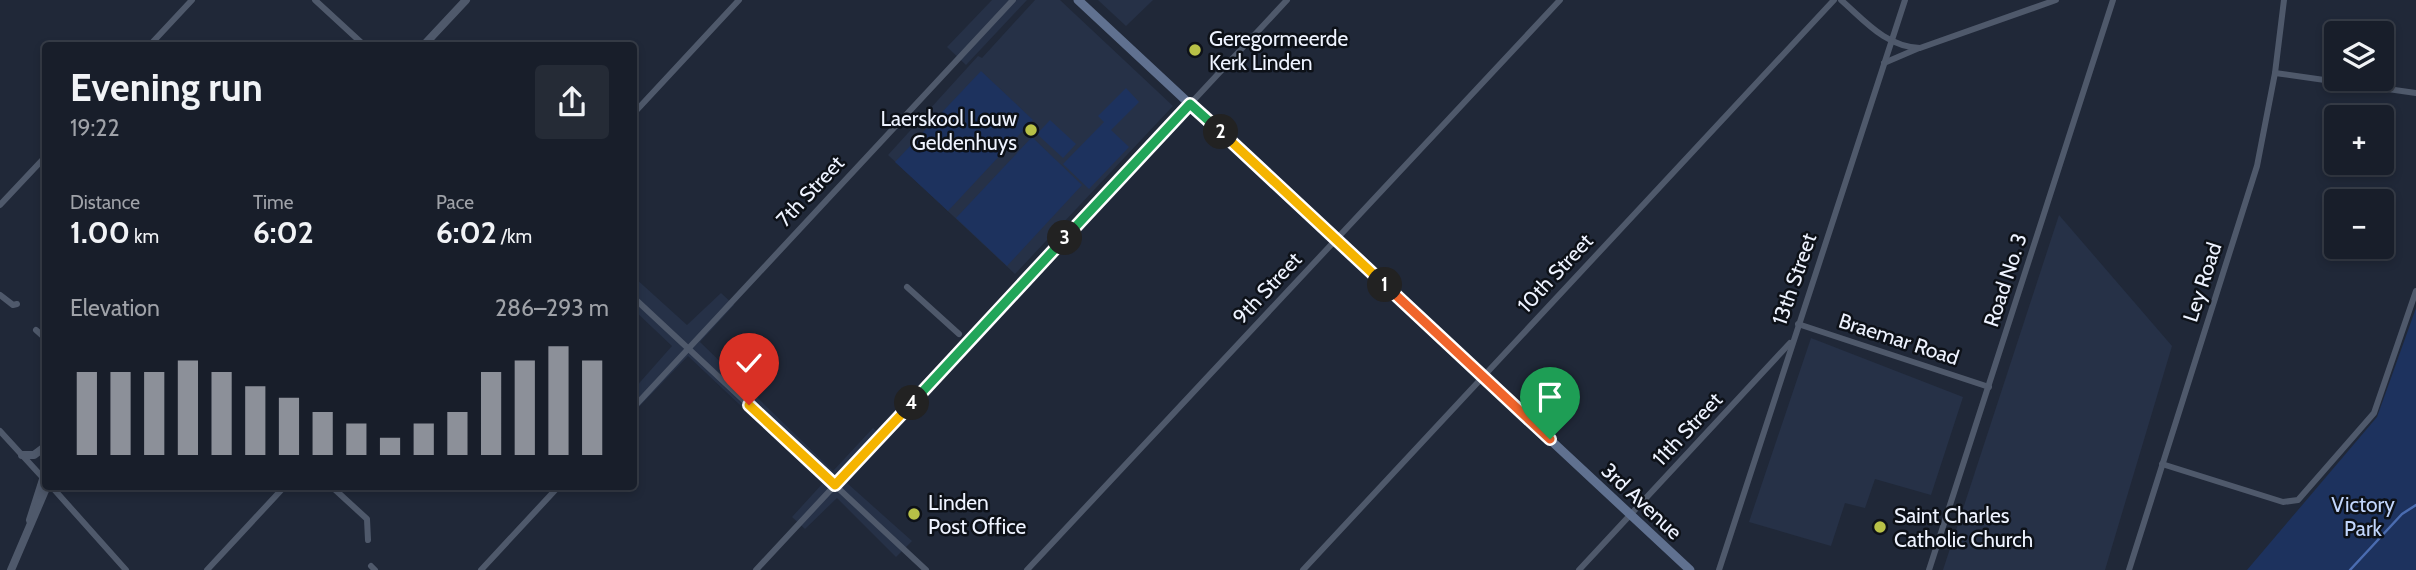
<!DOCTYPE html>
<meta charset="utf-8">
<style>
body{margin:0;font-family:Cabin,sans-serif;background:#252b36;color:#f1f3f6;height:100vh;display:flex;flex-direction:column;font-size:26px;white-space:nowrap}
*{box-sizing:border-box;margin:0}
p{font-size:23px;color:#9fa2a8}
.icon{flex:none;width:38px;height:38px;fill:none;stroke:currentColor;stroke-width:2;stroke-linecap:round;stroke-linejoin:round}
.map{position:relative;flex:1;overflow:hidden}
.drawer{position:absolute;left:42px;top:42px;width:595px;height:448px;display:flex;flex-direction:column;background:#181e2a;border-radius:7px;box-shadow:0 4px 10px #0003,0 0 0 2px #363c47}
.drawer>*{flex:none}
.buttons{position:absolute;left:2324px;top:21px;display:grid;gap:14px}
.buttons a{display:grid;place-items:center;width:70px;height:70px;border-radius:7px;background:#181e2a;box-shadow:0 4px 10px #0003,0 0 0 2px #363c47;font-size:35px}
.pin{position:absolute;display:grid;place-items:center;width:60px;height:60px;color:#fff;margin:-72px -30px;border-radius:50% 50% 50% 0;rotate:-45deg;box-shadow:0 0 7px #0007}
.pin .icon{rotate:45deg}
.km{position:absolute;width:35px;height:35px;margin:-18px;border-radius:50%;background:#222;color:#fff;font-size:19px;line-height:35px;text-align:center}
.round{display:grid;place-items:center;flex:none;width:74px;height:74px;border-radius:7px;background:#252b36}
.summary{display:flex;align-items:center;justify-content:space-between;height:119px;padding:0 28px}
h1{font-size:38px;font-weight:700;line-height:52px}
.metrics{display:grid;grid-template-columns:repeat(3,1fr);gap:10px;height:119px;padding:7px 28px}
.metrics div{display:grid;align-content:center}
.metrics b{font-size:30px;font-weight:700}
.metrics small{font-size:19px;font-weight:400}
.metrics p{font-size:19px}
.chart{height:196px;padding:14px 28px}
.chart p{display:flex;justify-content:space-between}
.chart svg{width:100%;height:126px;margin-top:7px;stroke:#8c9099;stroke-width:6}
.map>svg:first-child{display:block}
.built{fill:#263147}
.green{fill:#1d325e}
.lines{fill:none;stroke-linecap:round;stroke-linejoin:round}
.stream{stroke:#4a6cb0;stroke-width:2.5}
.minor{stroke:#4f596b;stroke-width:6}
.tertiary{stroke:#4f596b;stroke-width:8}
.secondary{stroke:#607190;stroke-width:9}
.split-1-casing{stroke:#fff;stroke-width:14}
.split-2-casing{stroke:#fff;stroke-width:14}
.split-3-casing{stroke:#fff;stroke-width:14}
.split-4-casing{stroke:#fff;stroke-width:14}
.split-5-casing{stroke:#fff;stroke-width:14}
.split-1{stroke:#f0652b;stroke-width:9}
.split-2{stroke:#f5b400;stroke-width:9}
.split-3{stroke:#22a559;stroke-width:9}
.split-4{stroke:#22a559;stroke-width:9}
.split-5{stroke:#f5b400;stroke-width:9}
.poi-dot{fill:#b8c147;stroke:#0d1118;stroke-width:2.5}
.labels{text-anchor:middle;dominant-baseline:central;stroke-width:5;stroke-linejoin:round;paint-order:stroke}
.poi-label{font-size:21px;fill:#eef3ff;stroke:#0d1118;text-anchor:start}
.street-label{font-size:21px;fill:#eef3ff;stroke:#0d1118}
.park-label{font-size:21px;fill:#c2d6fc;stroke:#0d1118}
</style>
<div class="map">
<svg width="2416" height="570" viewBox="0 0 2416 570">
<rect width="100%" height="100%" fill="#202838"/>
<g class="built">
<polygon points="992,0 1027,0 966,65 947,47"/>
<polygon points="1035,0 1060,0 1173,106 1015,274 888,155 978,56 982,58"/>
<polygon points="1098,0 1153,0 1126,26"/>
<polygon points="2059,215 2172,346 2105,570 1943,570"/>
<polygon points="634,277 687,325 721,293 734,305 700,342 833,471 873,428 886,439 847,483 912,541 896,557 837,498 805,529 792,517 823,483 688,356 634,412 634,389 672,346 634,310"/>
<polygon points="1811,338 1963,397 1931,495 1875,479 1865,508 1845,503 1831,546 1749,522"/>
</g>
<g class="green">
<polygon points="981,71 1033,120 948,211 895,162"/>
<polygon points="1126,88 1139,102 1111,130 1129,147 1089,189 1063,164 1104,122 1098,116"/>
<polygon points="1050,120 1076,144 1063,158 1037,134"/>
<polygon points="1032,137 1082,185 1007,266 956,218"/>
<polygon points="2416,308 2416,570 2247,570 2377,417"/>
</g>
<g class="lines">
<polyline class="stream" points="2350,570 2402,514 2416,505"/>
<g class="minor">
<polyline points="315,0 365,46"/>
<path d="M 1841,0 C 1865,21 1886,47 1920,48 L 2056,0"/>
<polyline points="149,46 192,0"/>
<polyline points="1884,63 1919,48"/>
<polyline points="2275,73 2416,93"/>
<polyline points="634,113 739,0"/>
<polyline points="0,205 46,156"/>
<polyline points="907,287 959,334"/>
<polyline points="0,295 13,305 17,304"/>
<polyline points="634,298 926,570"/>
<polyline points="1798,324 1989,387"/>
<polyline points="36,330 46,339"/>
<polyline points="634,407 1013,0"/>
<polyline points="0,431 44,479"/>
<polyline points="2162,464 2283,502 2298,500 2374,413 2416,291"/>
<polyline points="51,486 126,570"/>
<polyline points="331,486 367,519 368,540"/>
<polyline points="371,566 375,570"/>
<polyline points="207,570 285,486"/>
<polyline points="481,570 559,486"/>
<polyline points="756,570 1287,0"/>
<polyline points="1027,570 1560,0"/>
<polyline points="1303,570 1834,0"/>
<polyline points="1579,570 1790,343"/>
<polyline points="1719,570 1905,0"/>
<polyline points="1929,570 2113,0"/>
<polyline points="2129,570 2257,166 2275,73 2284,0"/>
</g>
<g class="tertiary">
<polyline points="423,46 466,0"/>
<polyline points="22,455 34,455 46,446"/>
<polyline points="30,520 46,470"/>
<polyline points="11,570 47,486"/>
</g>
<polyline class="secondary" points="1078,0 1690,570"/>
</g>
<g class="lines">
<g class="split-1-casing">
<polyline id="split-1" points="1385,285 1550,439"/>
</g>
<g class="split-2-casing">
<polyline id="split-2" points="1221,132 1385,285"/>
</g>
<g class="split-3-casing">
<polyline id="split-3" points="1065,238 1190,104 1221,132"/>
</g>
<g class="split-4-casing">
<polyline id="split-4" points="912,403 1065,238"/>
</g>
<g class="split-5-casing">
<polyline id="split-5" points="749,405 835,485 912,403"/>
</g>
<use href="#split-1" class="split-1"/>
<use href="#split-2" class="split-2"/>
<use href="#split-3" class="split-3"/>
<use href="#split-4" class="split-4"/>
<use href="#split-5" class="split-5"/>
</g>
<g class="poi-dot">
<circle cx="1195" cy="50" r="7"/>
<circle cx="1031" cy="130" r="7"/>
<circle cx="914" cy="514" r="7"/>
<circle cx="1880" cy="527" r="7"/>
</g>
<g class="labels">
<g class="poi-label">
<text x="1209" y="38">Geregormeerde<tspan x="1209" dy="24">Kerk Linden</tspan></text>
<text x="1017" y="118" text-anchor="end">Laerskool Louw<tspan x="1017" dy="24">Geldenhuys</tspan></text>
<text x="928" y="502">Linden<tspan x="928" dy="24">Post Office</tspan></text>
<text x="1894" y="515">Saint Charles<tspan x="1894" dy="24">Catholic Church</tspan></text>
</g>
<g class="street-label">
<text transform="translate(810 191) rotate(-47)">7th Street</text>
<text transform="translate(1555 273) rotate(-47)">10th Street</text>
<text transform="translate(1794 279) rotate(-71)">13th Street</text>
<text transform="translate(2005 280) rotate(-72)">Road No. 3</text>
<text transform="translate(2202 282) rotate(-72)">Ley Road</text>
<text transform="translate(1267 288) rotate(-47)">9th Street</text>
<text transform="translate(1899 339) rotate(18)">Braemar Road</text>
<text transform="translate(1687 429) rotate(-47)">11th Street</text>
<text transform="translate(1642 501) rotate(43)">3rd Avenue</text>
</g>
<g class="park-label">
<text x="2363" y="504">Victory<tspan x="2363" dy="24">Park</tspan></text>
</g>
</g>
</svg>
<div class="buttons">
<a><svg class="icon" aria-label="layers" viewBox="0 0 24 24"><path d="M12 4l9 5-9 5-9-5zM3 14l9 5 9-5"/></svg></a>
<a>+</a>
<a>−</a>
</div>
<div class="pin" style="left:1550px;top:439px;background:#1e9e55"><svg class="icon" aria-label="arrive" viewBox="0 0 24 24"><path d="M6 21V4h12l-3 4 3 4H6"/></svg></div>
<div class="pin" style="left:749px;top:405px;background:#d93025"><svg class="icon" aria-label="check" viewBox="0 0 24 24"><path d="M5 12l5 5 9-10"/></svg></div>
<b class="km" style="left:1385px;top:285px">1</b>
<b class="km" style="left:1221px;top:132px">2</b>
<b class="km" style="left:1065px;top:238px">3</b>
<b class="km" style="left:912px;top:403px">4</b>
<section class="drawer">
<div class="summary"><div><h1>Evening run</h1><p>19:22</p></div><a class="round"><svg class="icon" aria-label="share" viewBox="0 0 24 24"><path d="M12 15V3M7 8l5-5 5 5M5 13v7h14v-7"/></svg></a></div>
<div class="metrics">
<div><p>Distance</p><b>1.00<small> km</small></b></div>
<div><p>Time</p><b>6:02</b></div>
<div><p>Pace</p><b>6:02<small> /km</small></b></div>
</div>
<div class="chart"><p><span>Elevation</span>286–293 m</p>
<svg viewBox="0 0 160 44" preserveAspectRatio="none"><path d="M5 44V15M15 44V15M25 44V15M35 44V11M45 44V15M55 44V20M65 44V24M75 44V29M85 44V33M95 44V38M105 44V33M115 44V29M125 44V15M135 44V11M145 44V6M155 44V11"/></svg>
</div>
</section>
</div>
